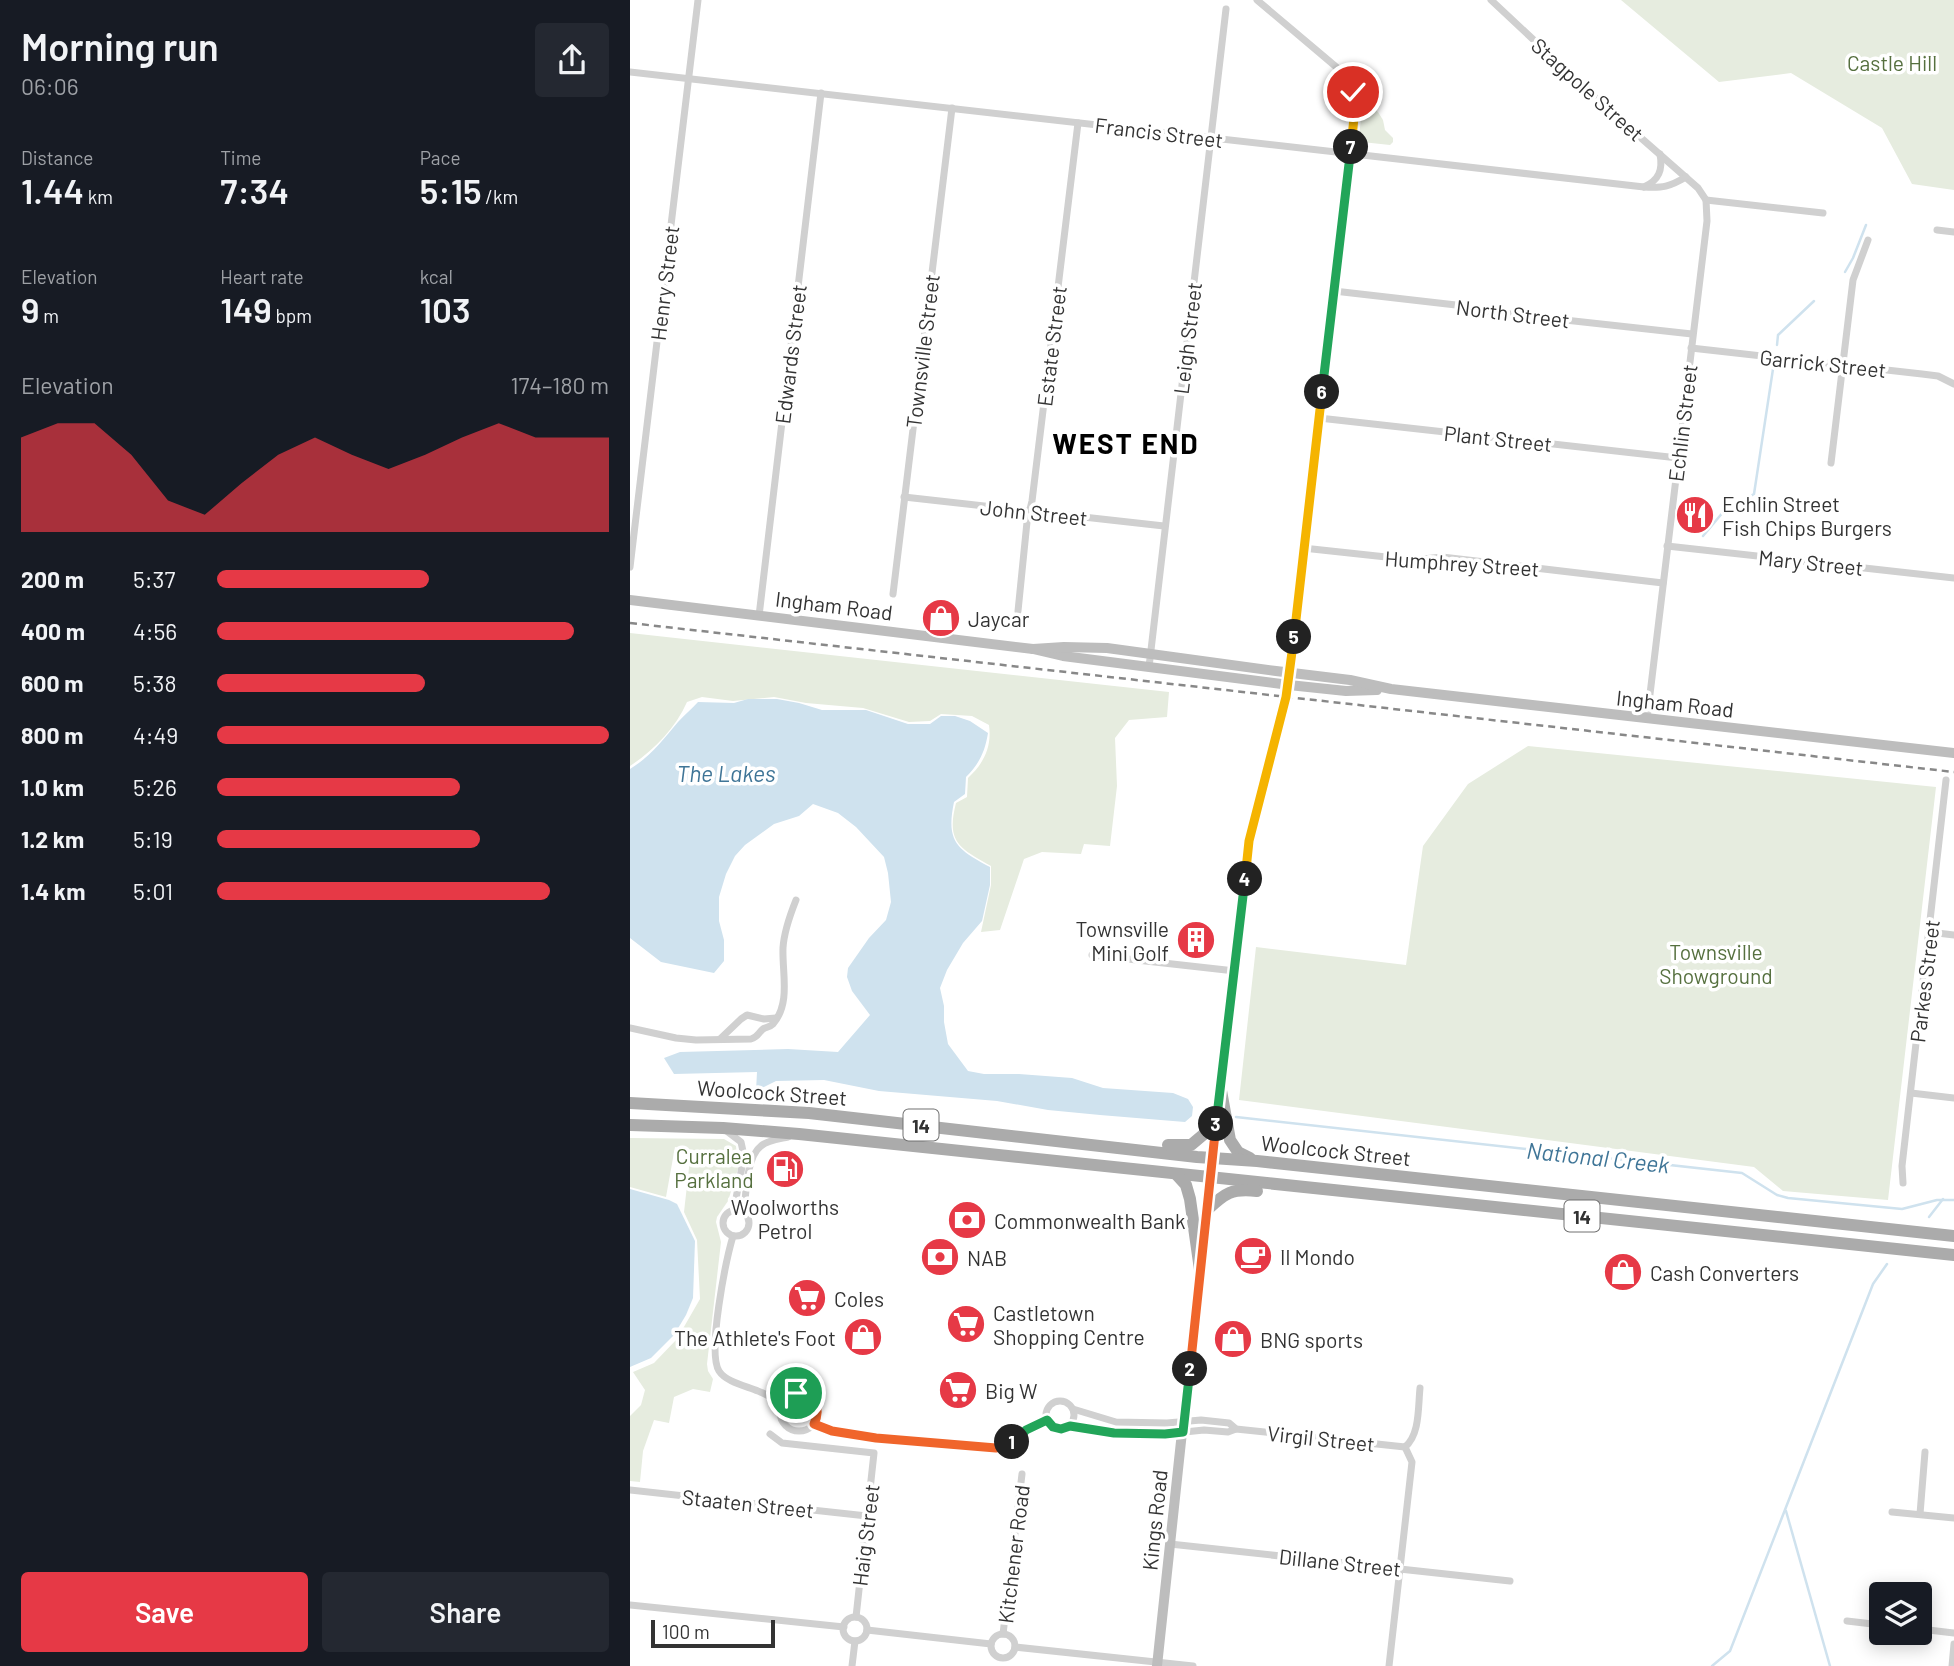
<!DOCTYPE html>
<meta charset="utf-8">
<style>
body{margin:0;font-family:Barlow,sans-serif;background:#242831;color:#f1f3f6;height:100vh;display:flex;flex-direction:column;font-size:26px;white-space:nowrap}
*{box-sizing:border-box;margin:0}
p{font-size:23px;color:#9ea1a6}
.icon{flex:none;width:38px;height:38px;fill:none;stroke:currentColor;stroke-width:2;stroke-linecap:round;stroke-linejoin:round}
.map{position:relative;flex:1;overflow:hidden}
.side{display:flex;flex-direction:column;background:#171b24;width:630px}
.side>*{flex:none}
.fabs{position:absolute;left:1239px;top:1582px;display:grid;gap:14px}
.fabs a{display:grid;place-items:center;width:63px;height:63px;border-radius:7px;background:#171b24;box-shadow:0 4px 18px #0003;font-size:35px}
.scale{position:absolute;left:21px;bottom:18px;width:124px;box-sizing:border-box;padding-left:7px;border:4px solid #333;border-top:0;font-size:19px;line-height:24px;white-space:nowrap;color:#333;-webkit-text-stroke:5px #fff;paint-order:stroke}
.pin{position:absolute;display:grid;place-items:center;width:60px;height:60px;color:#fff;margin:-30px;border:4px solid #fff;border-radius:50%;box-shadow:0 2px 7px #0007}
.km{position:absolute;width:35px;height:35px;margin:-18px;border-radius:50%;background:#222;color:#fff;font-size:19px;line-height:35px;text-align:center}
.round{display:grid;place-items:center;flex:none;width:74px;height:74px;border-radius:7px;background:#242831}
.summary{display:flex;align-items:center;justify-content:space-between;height:119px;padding:0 21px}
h1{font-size:38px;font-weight:600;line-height:52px}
.metrics{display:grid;grid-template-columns:repeat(3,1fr);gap:10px;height:119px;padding:7px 21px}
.metrics div{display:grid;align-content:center}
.metrics b{font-size:35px;font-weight:600}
.metrics small{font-size:19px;font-weight:400}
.metrics p{font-size:19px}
.chart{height:196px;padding:14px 21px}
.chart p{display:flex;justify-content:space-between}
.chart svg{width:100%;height:126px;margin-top:7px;fill:#e63946;opacity:.7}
.action{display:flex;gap:14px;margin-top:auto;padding:14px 21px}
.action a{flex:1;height:80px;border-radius:7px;background:#e63946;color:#fff;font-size:28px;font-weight:600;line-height:80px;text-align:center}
.action a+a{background:#242831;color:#f1f3f6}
ul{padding:0 21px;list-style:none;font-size:23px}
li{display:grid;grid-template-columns:112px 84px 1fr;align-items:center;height:52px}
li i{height:18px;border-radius:9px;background:#e63946}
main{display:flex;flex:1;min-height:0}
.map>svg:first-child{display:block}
.green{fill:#e6ecdf}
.water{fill:#cfe2ee}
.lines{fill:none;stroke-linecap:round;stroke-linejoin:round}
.stream{stroke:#cfe2ee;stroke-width:2.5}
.minor{stroke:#d0d0d0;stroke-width:7}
.secondary{stroke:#bdbdbd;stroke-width:10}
.primary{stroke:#ababab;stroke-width:12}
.rail{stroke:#888;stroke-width:2.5;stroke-dasharray:7 5;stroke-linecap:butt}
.split-1-casing{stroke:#fff;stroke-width:14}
.split-2-casing{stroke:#fff;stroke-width:14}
.split-3-casing{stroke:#fff;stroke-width:14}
.split-4-casing{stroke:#fff;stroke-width:14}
.split-5-casing{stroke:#fff;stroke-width:14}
.split-6-casing{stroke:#fff;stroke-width:14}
.split-7-casing{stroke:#fff;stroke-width:14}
.split-8-casing{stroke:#fff;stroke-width:14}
.split-1{stroke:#f0652b;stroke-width:9}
.split-2{stroke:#22a559;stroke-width:9}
.split-3{stroke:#f0652b;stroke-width:9}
.split-4{stroke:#22a559;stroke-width:9}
.split-5{stroke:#f5b400;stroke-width:9}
.split-6{stroke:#f5b400;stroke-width:9}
.split-7{stroke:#22a559;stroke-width:9}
.split-8{stroke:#f5b400;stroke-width:9}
.labels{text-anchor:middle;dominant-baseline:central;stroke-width:7;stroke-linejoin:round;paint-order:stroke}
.shield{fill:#fff;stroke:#707070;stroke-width:2}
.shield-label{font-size:19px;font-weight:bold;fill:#333}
.park-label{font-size:21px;fill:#56703f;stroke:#fff}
.street-label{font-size:21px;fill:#333;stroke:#fff}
.poi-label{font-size:21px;fill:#333;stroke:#fff;text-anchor:start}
.water-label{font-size:23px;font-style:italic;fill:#3f7597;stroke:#fff}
.district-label{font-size:28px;font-weight:bold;letter-spacing:2px;fill:#000;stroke:#fff}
</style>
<main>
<section class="side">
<div class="summary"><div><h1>Morning run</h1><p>06:06</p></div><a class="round"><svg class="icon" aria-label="share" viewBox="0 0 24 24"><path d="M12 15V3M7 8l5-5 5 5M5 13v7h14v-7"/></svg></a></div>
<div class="metrics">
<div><p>Distance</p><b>1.44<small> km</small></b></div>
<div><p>Time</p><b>7:34</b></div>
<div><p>Pace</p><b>5:15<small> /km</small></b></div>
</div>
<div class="metrics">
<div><p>Elevation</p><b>9<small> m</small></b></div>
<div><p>Heart rate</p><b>149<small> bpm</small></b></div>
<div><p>kcal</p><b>103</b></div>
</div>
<div class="chart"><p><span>Elevation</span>174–180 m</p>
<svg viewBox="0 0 160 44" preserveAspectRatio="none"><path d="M0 44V11L10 6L20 6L30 17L40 33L50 38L60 27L70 17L80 11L90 17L100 22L110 17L120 11L130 6L140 11L150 11L160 11V44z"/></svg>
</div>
<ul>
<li><b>200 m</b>5:37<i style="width:54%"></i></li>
<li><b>400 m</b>4:56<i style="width:91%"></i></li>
<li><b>600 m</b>5:38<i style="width:53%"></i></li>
<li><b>800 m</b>4:49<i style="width:100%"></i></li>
<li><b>1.0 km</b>5:26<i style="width:62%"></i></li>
<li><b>1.2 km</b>5:19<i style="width:67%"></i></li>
<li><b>1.4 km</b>5:01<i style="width:85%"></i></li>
</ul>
<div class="action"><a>Save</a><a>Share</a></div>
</section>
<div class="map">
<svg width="1324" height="1666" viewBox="0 0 1324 1666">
<rect width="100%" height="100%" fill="#fff"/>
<g class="green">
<polygon points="991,0 1324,0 1324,190 1282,184 1252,128 1161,73 1089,82"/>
<path d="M 736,102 L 748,112 L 753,120 L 755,130 L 763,138 L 763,142 L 760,145 L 732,142 C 727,131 728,119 728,108 L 733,103 Z"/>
<path d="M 0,633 L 539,692 L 537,717 L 499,720 L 485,738 L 487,786 L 480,846 L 454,844 L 451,854 L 412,852 L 394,859 L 370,930 L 351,932 L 361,885 L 361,866 C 329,848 316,842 326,803 L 337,797 L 338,778 C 354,763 362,747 359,725 L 342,716 L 311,714 L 300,721 L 279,722 L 233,708 L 176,703 L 144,697 L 103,701 L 72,697 L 57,702 C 45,729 24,750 0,766 Z"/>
<polygon points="898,746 1306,787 1258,1200 1153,1191 1124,1167 609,1100 626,947 776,965 793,846 838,784"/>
<polygon points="0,1138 94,1139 106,1146 108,1169 98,1201 87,1217 86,1222 91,1242 77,1364 78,1371 83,1379 80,1392 63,1389 44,1397 39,1423 24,1420 13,1451 10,1482 0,1481 0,1416 11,1405 15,1390 3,1372 24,1363 47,1339 70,1299 67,1240 54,1212 61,1150 45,1147 36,1197 0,1187"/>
</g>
<g class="water">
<path d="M 118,699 L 147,699 L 169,703 L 192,710 L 236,710 L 278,724 L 300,724 L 311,716 L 325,716 L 340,721 L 358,733 C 355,751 350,763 336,777 L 335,794 L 324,802 C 316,841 326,849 360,867 L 360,885 L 352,921 L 333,943 L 317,970 L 310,988 L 314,1006 L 314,1022 L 318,1044 L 338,1071 L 354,1074 L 389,1074 L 442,1078 L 473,1088 L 543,1093 L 558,1099 L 563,1107 L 562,1116 L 555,1122 L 470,1115 L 418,1110 L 367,1101 L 249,1091 L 194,1080 L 146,1081 L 126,1091 L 127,1072 L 44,1074 L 34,1058 L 50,1052 L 158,1049 L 208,1052 L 240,1015 L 222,991 L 217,977 L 218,968 L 239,938 L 256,920 L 261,902 L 258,873 L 254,857 L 226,827 L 208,813 L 183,804 L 169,816 L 144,824 L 115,845 L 105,856 L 96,874 L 89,897 L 89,921 L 94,940 L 94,961 L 84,973 L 31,962 L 0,938 L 0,769 C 20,757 33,740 48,722 C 54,715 62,709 68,702 L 104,703 Z"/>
<polygon points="0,1189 39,1200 47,1204 65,1241 63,1298 56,1315 44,1335 21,1358 0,1367"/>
</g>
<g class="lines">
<g class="stream">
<polyline points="1215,272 1223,258 1236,225"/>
<polyline points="1147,345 1148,335 1184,301"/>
<polyline points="1073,536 1094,511 1124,494 1143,369"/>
<polyline points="606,1117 1112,1173 1147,1195 1158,1198 1272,1209 1307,1200 1324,1200"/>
<polyline points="1299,1217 1313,1199"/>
<polyline points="1156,1511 1200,1666"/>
<polyline points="1082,1666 1100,1651 1243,1284 1257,1264"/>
</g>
<g class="minor">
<path d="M 627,0 L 711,71 C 732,95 723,125 720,154 L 667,597 L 661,673"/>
<polyline points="861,0 969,101 1068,188 1076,200 1077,221 1017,719"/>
<path d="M 0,72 L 1014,187 C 1033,188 1039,187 1056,177"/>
<path d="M 1014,187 C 1029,180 1033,170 1030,154"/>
<polyline points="1076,200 1193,213"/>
<polyline points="1307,230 1324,232"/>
<polyline points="704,291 826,305 844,310 1062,334"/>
<polyline points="1061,348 1292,374 1308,376 1324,384"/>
<polyline points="689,418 1048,458"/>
<polyline points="1201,463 1223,280 1238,240"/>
<polyline points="274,497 534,526"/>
<polyline points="1037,546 1324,578"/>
<polyline points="673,548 784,560 812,557 1033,583"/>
<polyline points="0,567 68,0"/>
<polyline points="263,594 322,108"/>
<polyline points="388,611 397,522 402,501 448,123"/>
<polyline points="129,616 191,93"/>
<polyline points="519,667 596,9"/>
<polyline points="1299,932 1324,935"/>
<polyline points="462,955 605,971"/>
<path d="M 0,1028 L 46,1038 L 66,1040 L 121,1039 C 128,1037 128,1033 133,1029 C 136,1027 140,1027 143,1024 C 161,1003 152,973 153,948 C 154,931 160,915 166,900"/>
<polyline points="90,1039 111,1019 117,1015 134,1019 146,1018"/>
<polyline points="1281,1093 1324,1098"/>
<polyline points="94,1129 111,1142 114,1156 104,1209"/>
<polyline points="1273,1183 1272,1166 1316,780"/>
<circle cx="106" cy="1223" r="13"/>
<path d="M 114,1212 C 116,1195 116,1157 131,1146 C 138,1140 149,1139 158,1137"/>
<path d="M 103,1236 C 96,1260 77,1352 89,1371 C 96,1382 116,1386 128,1391 C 136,1394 144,1399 152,1404"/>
<circle cx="169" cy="1412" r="19"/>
<circle cx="430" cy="1415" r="14"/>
<polyline points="443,1409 486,1422 537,1423 571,1420 599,1423 606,1429 775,1447"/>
<polyline points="184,1424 202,1431 245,1438 366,1448 385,1441 396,1430 417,1420"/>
<polyline points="440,1426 484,1433 499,1434 535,1434 574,1430 598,1432 606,1429"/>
<polyline points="140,1434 152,1443 244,1453 226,1617"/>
<path d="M 775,1447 C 790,1435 788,1407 790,1388"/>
<polyline points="0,1490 237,1516"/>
<polyline points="1262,1512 1324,1518"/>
<polyline points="1290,1514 1295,1452"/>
<polyline points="540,1544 880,1581"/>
<polyline points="0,1605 214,1627"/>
<circle cx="225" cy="1629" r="12"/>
<polyline points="1217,1621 1251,1625"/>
<polyline points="1290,1629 1324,1633"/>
<polyline points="237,1630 361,1644"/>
<polyline points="373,1634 392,1474"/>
<circle cx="373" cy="1646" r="12"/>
<polyline points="385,1647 563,1666"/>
<polyline points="222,1666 225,1641"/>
<polyline points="759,1666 782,1462 775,1447"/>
<polyline points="1322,1666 1324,1644"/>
</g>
<g class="secondary">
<polyline points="0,600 403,649 433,656 659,685 716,691 747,690"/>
<polyline points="403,649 434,647 477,648 646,671 720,680 761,689 1324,753"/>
<polyline points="527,1666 583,1142 619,840 656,697 661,673"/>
</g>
<g class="primary">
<polyline points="590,1085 600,1140 608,1152 620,1158"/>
<polyline points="0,1103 179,1113 567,1157 627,1161 1324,1236"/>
<polyline points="0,1125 93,1128 169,1134 1324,1255"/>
<polyline points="538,1145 561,1145 586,1124"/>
<polyline points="546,1174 556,1185 560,1199 570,1270"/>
<path d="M 577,1210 C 595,1193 602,1188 627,1191"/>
</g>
<polyline class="rail" points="0,623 1324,772"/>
</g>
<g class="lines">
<g class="split-1-casing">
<path id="split-1" d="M 166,1393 C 184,1394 192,1407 184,1424 L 202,1431 L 246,1438 L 366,1448 L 382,1442"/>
</g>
<g class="split-2-casing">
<polyline id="split-2" points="382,1442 386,1441 396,1430 417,1420 423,1427 431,1429 440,1426 484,1433 535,1434 553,1432 560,1369"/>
</g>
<g class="split-3-casing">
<polyline id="split-3" points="560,1369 586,1124"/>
</g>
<g class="split-4-casing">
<polyline id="split-4" points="586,1124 615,879"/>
</g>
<g class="split-5-casing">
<polyline id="split-5" points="615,879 619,841 656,697 664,637"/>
</g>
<g class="split-6-casing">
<polyline id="split-6" points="664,637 692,392"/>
</g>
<g class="split-7-casing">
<polyline id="split-7" points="692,392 721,147"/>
</g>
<g class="split-8-casing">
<polyline id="split-8" points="721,147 725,108 723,92"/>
</g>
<use href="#split-1" class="split-1"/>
<use href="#split-2" class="split-2"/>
<use href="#split-3" class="split-3"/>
<use href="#split-4" class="split-4"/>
<use href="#split-5" class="split-5"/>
<use href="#split-6" class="split-6"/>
<use href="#split-7" class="split-7"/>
<use href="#split-8" class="split-8"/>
</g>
<defs>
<g id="restaurant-disc" transform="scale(2.0125)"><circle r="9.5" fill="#e63946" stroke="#fff"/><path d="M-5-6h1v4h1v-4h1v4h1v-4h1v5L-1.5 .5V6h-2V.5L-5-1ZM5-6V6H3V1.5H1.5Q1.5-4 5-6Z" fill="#fff"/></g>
<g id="shop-disc" transform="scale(2.0125)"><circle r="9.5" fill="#e63946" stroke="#fff"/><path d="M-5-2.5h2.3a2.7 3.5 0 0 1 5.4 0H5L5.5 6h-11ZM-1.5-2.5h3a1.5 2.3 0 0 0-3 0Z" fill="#fff"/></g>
<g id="building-disc" transform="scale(2.0125)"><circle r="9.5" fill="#e63946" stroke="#fff"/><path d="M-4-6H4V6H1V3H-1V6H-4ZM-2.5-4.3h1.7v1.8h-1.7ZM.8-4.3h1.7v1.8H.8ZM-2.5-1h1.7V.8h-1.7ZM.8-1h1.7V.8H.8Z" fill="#fff"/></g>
<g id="fuel-disc" transform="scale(2.0125)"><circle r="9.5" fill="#e63946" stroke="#fff"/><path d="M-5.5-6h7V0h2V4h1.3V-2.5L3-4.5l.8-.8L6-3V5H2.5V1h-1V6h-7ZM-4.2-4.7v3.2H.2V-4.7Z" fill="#fff"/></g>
<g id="bank-disc" transform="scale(2.0125)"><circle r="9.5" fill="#e63946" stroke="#fff"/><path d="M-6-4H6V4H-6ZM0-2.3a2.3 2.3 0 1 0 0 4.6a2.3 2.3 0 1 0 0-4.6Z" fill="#fff"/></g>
<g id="cafe-disc" transform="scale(2.0125)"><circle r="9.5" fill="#e63946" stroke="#fff"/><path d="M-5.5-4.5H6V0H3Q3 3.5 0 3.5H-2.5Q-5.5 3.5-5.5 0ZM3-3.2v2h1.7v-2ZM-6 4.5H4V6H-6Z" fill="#fff"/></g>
<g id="supermarket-disc" transform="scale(2.0125)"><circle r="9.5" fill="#e63946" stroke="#fff"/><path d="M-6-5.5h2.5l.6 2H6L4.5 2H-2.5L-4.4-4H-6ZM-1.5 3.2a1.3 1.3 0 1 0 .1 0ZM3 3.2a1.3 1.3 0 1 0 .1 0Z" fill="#fff"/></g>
</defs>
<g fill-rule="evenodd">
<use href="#restaurant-disc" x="1065" y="515"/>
<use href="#shop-disc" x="311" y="618"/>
<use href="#building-disc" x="566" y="940"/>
<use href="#fuel-disc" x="155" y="1169"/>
<use href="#bank-disc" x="337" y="1220"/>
<use href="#cafe-disc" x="623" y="1256"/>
<use href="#bank-disc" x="310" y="1257"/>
<use href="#shop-disc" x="993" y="1272"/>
<use href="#supermarket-disc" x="177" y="1298"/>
<use href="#supermarket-disc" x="336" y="1324"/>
<use href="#shop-disc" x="233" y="1337"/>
<use href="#shop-disc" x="603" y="1339"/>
<use href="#supermarket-disc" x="328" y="1390"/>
</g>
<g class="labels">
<g class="shield">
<rect x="273.5" y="1109.5" width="35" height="31" rx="5"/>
<rect x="934.5" y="1200.5" width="35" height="31" rx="5"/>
</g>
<g class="shield-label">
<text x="291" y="1125">14</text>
<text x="952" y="1216">14</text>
</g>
<g class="park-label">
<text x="1262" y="62">Castle Hill</text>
<text x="1086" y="951">Townsville<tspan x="1086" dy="24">Showground</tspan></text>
<text x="84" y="1155">Curralea<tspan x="84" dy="24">Parkland</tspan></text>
</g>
<g class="street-label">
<text transform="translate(958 89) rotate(42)">Stagpole Street</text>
<text transform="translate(529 132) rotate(7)">Francis Street</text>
<text transform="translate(34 283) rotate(-83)">Henry Street</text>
<text transform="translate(883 313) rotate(7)">North Street</text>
<text transform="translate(557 338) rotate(-83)">Leigh Street</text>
<text transform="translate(421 346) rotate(-83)">Estate Street</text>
<text transform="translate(292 351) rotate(-83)">Townsville Street</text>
<text transform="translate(160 354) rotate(-83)">Edwards Street</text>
<text transform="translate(1193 363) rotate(6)">Garrick Street</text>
<text transform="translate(1052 423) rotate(-83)">Echlin Street</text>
<text transform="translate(868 438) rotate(6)">Plant Street</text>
<text transform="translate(404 512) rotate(6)">John Street</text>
<text transform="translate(1181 562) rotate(6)">Mary Street</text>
<text transform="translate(832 563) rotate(4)">Humphrey Street</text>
<text transform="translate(204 605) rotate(7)">Ingham Road</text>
<text transform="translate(1045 703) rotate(6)">Ingham Road</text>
<text transform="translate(1294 981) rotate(-83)">Parkes Street</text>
<text transform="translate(142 1092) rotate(4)">Woolcock Street</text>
<text transform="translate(706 1150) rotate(6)">Woolcock Street</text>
<text transform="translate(691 1438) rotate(6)">Virgil Street</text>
<text transform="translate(118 1503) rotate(6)">Staaten Street</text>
<text transform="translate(524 1520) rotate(-84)">Kings Road</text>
<text transform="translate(235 1535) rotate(-83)">Haig Street</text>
<text transform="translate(383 1554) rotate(-83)">Kitchener Road</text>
<text transform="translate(710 1562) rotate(6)">Dillane Street</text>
</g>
<g class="poi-label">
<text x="1092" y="503">Echlin Street<tspan x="1092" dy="24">Fish Chips Burgers</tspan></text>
<text x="338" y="618">Jaycar</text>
<text x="539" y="928" text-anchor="end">Townsville<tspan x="539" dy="24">Mini Golf</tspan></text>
<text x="155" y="1206" text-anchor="middle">Woolworths<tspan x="155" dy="24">Petrol</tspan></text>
<text x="364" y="1220">Commonwealth Bank</text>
<text x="650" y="1256">Il Mondo</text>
<text x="337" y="1257">NAB</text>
<text x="1020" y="1272">Cash Converters</text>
<text x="204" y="1298">Coles</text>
<text x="363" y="1312">Castletown<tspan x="363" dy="24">Shopping Centre</tspan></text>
<text x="206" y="1337" text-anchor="end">The Athlete's Foot</text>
<text x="630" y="1339">BNG sports</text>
<text x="355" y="1390">Big W</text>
</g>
<g class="water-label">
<text x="96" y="773">The Lakes</text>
<text transform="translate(968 1157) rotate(6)">National Creek</text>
</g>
<g class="district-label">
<text x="496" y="443">WEST END</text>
</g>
</g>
</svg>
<div class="fabs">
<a><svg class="icon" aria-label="layers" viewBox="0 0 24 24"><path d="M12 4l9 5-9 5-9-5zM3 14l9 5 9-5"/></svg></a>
</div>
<div class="scale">100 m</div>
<div class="pin" style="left:166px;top:1393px;background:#1e9e55"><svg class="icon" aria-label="arrive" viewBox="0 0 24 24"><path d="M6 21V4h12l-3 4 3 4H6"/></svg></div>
<div class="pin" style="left:723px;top:92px;background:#d93025"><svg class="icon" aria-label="check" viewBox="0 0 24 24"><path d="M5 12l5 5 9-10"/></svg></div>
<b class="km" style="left:382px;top:1442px">1</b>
<b class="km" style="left:560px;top:1369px">2</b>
<b class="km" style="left:586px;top:1124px">3</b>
<b class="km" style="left:615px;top:879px">4</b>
<b class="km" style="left:664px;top:637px">5</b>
<b class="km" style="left:692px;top:392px">6</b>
<b class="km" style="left:721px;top:147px">7</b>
</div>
</main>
